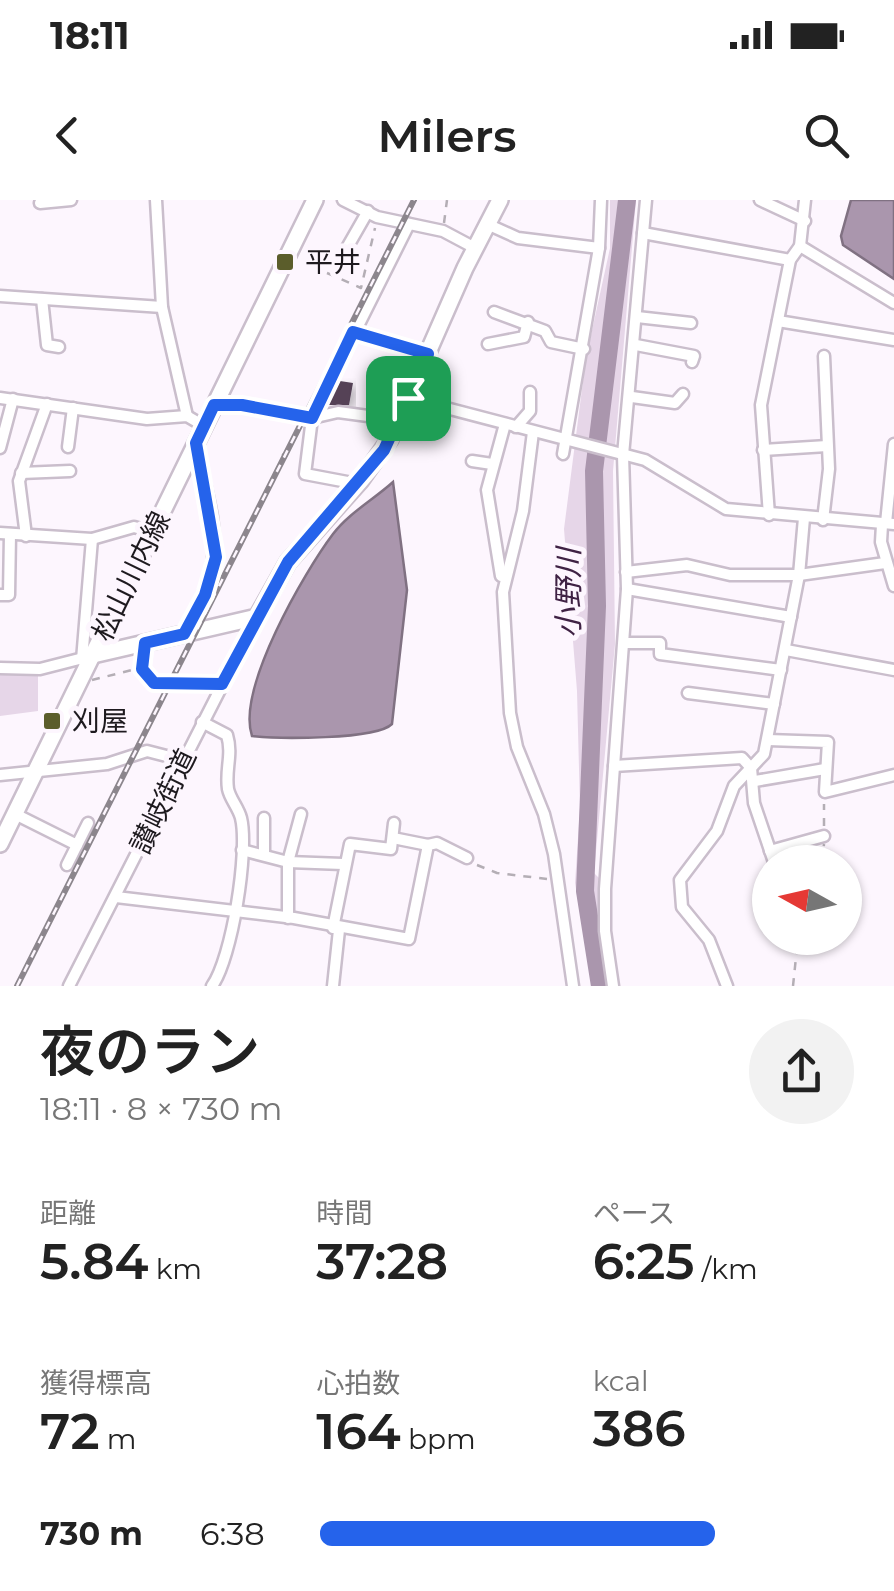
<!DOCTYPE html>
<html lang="ja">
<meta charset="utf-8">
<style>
body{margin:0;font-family:Montserrat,"Noto Sans JP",sans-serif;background:#f2f2f2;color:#222;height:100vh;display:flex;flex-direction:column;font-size:38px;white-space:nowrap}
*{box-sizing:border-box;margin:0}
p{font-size:32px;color:#767676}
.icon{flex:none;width:55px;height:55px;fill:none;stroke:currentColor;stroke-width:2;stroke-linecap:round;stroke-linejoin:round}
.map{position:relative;height:786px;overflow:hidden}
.panel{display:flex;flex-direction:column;background:#fff;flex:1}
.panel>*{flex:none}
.needle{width:65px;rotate:278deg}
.tools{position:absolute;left:752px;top:645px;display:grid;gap:20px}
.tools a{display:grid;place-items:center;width:110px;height:110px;border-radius:50%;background:#fff;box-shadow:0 2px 8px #0004;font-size:50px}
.pin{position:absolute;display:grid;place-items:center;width:85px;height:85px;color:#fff;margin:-42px;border-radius:20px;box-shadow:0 5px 15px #0006}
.round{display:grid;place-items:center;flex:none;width:105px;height:105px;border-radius:52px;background:#f2f2f2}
.headline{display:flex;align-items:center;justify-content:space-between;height:170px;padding:0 40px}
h1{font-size:55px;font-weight:600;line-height:75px}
.figures{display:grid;grid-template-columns:repeat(3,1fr);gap:15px;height:170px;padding:10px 40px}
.figures div{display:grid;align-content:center}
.figures b{font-size:50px;font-weight:600}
.figures small{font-size:28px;font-weight:400}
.figures p{font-size:28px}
ul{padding:0 40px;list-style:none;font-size:32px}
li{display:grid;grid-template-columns:160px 120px 1fr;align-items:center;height:75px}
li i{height:25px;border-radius:12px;background:#2563eb}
.status{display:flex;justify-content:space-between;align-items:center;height:70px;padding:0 50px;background:#fff;direction:ltr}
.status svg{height:28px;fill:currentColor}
header{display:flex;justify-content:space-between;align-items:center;height:130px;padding:0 40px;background:#fff;font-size:45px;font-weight:600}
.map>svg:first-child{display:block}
.green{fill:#e6d6e8}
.water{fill:#aa96ad;stroke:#807182;stroke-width:2.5}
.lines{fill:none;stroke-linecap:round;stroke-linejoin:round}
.river{stroke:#aa96ad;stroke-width:18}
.building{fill:#544357;filter:url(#shadow)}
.minor-casing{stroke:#cabecc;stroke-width:15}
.secondary-casing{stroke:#cabecc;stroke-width:20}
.path{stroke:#b4aeb5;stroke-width:2.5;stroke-dasharray:8 8;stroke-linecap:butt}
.minor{stroke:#fff;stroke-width:10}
.secondary{stroke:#fff;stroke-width:15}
.rail-casing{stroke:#8c868d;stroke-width:6}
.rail{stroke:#fdf6fe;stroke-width:2.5;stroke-dasharray:8;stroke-linecap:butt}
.route-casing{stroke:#fff;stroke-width:20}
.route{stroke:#2563eb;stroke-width:12}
.poi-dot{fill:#5b5d2b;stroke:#fdf6fe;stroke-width:4}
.labels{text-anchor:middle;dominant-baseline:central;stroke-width:10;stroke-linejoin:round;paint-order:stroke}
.poi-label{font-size:28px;fill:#1e1a1f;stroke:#fdf6fe;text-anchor:start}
.street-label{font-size:28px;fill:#1e1a1f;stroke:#fdf6fe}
.water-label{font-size:30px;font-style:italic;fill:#3f2244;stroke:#fdf6fe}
</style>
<div class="status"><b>18:11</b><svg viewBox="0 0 49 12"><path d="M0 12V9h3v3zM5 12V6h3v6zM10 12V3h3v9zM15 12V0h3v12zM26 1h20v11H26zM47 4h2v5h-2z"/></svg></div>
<header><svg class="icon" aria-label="back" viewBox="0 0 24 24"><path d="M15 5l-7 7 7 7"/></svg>Milers<svg class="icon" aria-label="search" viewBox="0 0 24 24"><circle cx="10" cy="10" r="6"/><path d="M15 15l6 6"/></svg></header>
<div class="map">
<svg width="894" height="786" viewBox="0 0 894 786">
<defs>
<filter id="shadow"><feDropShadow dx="4.5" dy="4.5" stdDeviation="5" flood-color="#0004"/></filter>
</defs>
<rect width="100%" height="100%" fill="#fdf6fe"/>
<g class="green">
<polygon points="610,0 636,0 613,271 615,444 594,673 600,679 600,740 608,786 592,786 575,683 580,608 577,491 564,329 586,158 610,48"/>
<polygon points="0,475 38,475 38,511 0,516 0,572"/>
</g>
<g class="water">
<polygon points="851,0 894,0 894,79 843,45 841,36"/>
<path d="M 393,282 L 407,390 L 392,524 C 376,540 277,539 252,536 C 236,489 305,371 333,334 C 349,313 373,300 393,282 Z"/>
</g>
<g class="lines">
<polyline class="river" points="600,786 585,691 597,406 594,271 627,0"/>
</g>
<polygon class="building" points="340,181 353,183 349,205 328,205"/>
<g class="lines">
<g class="minor-casing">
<g id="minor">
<polyline points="156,0 162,107 187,216"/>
<polyline points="343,0 377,17 443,31 475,48"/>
<polyline points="760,0 805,21"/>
<polyline points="40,3 71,0"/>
<polyline points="487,24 518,38 599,48"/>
<polyline points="643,33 790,60"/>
<polyline points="800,46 894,103"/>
<polyline points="344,53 368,11"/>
<polyline points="0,96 162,107"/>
<polyline points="42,99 47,145 59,147"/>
<polyline points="494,112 545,131 551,142 584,149"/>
<polyline points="637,117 691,123"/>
<polyline points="778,121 894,140"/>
<polyline points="353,132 428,154"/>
<polyline points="488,144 524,137 528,122"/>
<polyline points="636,145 694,156 692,162"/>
<polyline points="632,197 675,203 683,194"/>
<polyline points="0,198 147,219 187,216 204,226"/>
<polyline points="408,198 645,260 726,309 894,324"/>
<polyline points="214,205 242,205 312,218 338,212 368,216 395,229"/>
<polyline points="516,227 530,211 530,192"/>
<polyline points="533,232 523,311 503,392 510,513 517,547 544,614 554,654 573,786"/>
<polyline points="68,247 73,208"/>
<polyline points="0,248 13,199"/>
<polyline points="763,250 827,246"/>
<polyline points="563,254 599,48 601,0"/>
<polyline points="472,261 492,264"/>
<polyline points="21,273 70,271"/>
<polyline points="358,284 305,274 312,218 409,24"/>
<polyline points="769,315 761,205 790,60 800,46 805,0"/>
<polyline points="823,320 829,269 824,156"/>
<polyline points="886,323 894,244"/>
<polyline points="882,325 881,342 894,386"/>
<polyline points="0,333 92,339 134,327 152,332"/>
<polyline points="26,336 19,281 47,204"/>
<polyline points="626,372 687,365 730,375 799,375 885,363"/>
<polyline points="501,376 487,290 505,224"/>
<polyline points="627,389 791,417"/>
<polyline points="0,395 9,395 10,334"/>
<path d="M 185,433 C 229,349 215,332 196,244"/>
<polyline points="625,443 660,443 660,454 781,470"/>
<polyline points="786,450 894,470"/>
<polyline points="82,460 92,339"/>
<polyline points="0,468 40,469 87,457"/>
<polyline points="141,469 145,443"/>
<polyline points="688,493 774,504"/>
<path d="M 202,522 L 227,535 C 233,555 225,569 228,589 C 230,599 238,607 241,618 C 249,651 232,758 212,786"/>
<polyline points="768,540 828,542 825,592 894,575"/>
<polyline points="614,566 742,558 751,568 754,603 774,662"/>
<polyline points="0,575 107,564 147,551 182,560"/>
<polyline points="755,581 825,569"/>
<polyline points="15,614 77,645 88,623"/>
<polyline points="393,638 428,645"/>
<polyline points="242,650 288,662 343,664"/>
<polyline points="770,651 824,636"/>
<polyline points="264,654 264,618"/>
<polyline points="67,665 77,645"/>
<polyline points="116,697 294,718 409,739 428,645 437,643 467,658"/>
<polyline points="288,718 288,662 301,614"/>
<polyline points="333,728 350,644 391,649 394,623"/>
<polyline points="69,786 257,417"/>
<polyline points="333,786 339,730"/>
<polyline points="613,786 605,731 605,689 627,389 623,255 646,0"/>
<polyline points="727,786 709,740 682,707 680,680 717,631 734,586 764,554 799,375 804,318"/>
</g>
</g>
<g class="secondary-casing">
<g id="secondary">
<polyline points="93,455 257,417 288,362 361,280 390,239 465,68 500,0"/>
<polyline points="0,644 315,0"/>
</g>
</g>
<g class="path">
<polyline points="444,23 447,0"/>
<polyline points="327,73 361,88 375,28"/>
<polyline points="282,254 287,257"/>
<polyline points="149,474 154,483 211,483"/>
<polyline points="92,480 132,470"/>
<polyline points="824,626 824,604"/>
<polyline points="822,662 824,644"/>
<polyline points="477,665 497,673 547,679"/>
<polyline points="793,786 798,738"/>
</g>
<use href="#minor" class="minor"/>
<use href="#secondary" class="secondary"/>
<g class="rail-casing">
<polyline id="rail" points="17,786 414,0"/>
</g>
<use href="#rail" class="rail"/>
</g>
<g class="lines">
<g class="route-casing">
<polygon id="route" points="353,132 428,154 384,250 288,362 222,484 154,483 142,469 145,443 184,434 205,395 216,357 196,243 214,205 242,205 312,218"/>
</g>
<use href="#route" class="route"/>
</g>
<g class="poi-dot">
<rect x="275" y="52" width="20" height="20" rx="5"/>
<rect x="42" y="511" width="20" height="20" rx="5"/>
</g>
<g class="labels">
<g class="poi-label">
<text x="305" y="62">平井</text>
<text x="72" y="521">刈屋</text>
</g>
<g class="street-label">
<text transform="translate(131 376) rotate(-64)">松山川内線</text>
<text transform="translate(163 601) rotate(-64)">讃岐街道</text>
</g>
<g class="water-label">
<text transform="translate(568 393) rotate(-90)">小野川</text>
</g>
</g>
</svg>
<div class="tools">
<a><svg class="needle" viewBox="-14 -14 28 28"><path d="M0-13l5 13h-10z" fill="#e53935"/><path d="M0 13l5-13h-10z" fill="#767676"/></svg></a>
</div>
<div class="pin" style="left:408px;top:198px;background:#1e9e55"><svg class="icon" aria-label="arrive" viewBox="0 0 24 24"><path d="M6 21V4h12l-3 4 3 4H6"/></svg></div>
</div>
<section class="panel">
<div class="headline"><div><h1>夜のラン</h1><p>18:11 · 8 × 730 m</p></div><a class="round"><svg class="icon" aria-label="share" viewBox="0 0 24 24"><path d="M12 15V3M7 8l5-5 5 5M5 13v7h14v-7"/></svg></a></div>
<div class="figures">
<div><p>距離</p><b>5.84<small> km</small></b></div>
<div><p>時間</p><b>37:28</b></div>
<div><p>ペース</p><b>6:25<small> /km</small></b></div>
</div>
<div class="figures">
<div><p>獲得標高</p><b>72<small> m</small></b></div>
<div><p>心拍数</p><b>164<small> bpm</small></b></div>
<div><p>kcal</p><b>386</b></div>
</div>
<ul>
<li><b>730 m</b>6:38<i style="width:74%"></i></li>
</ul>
</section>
